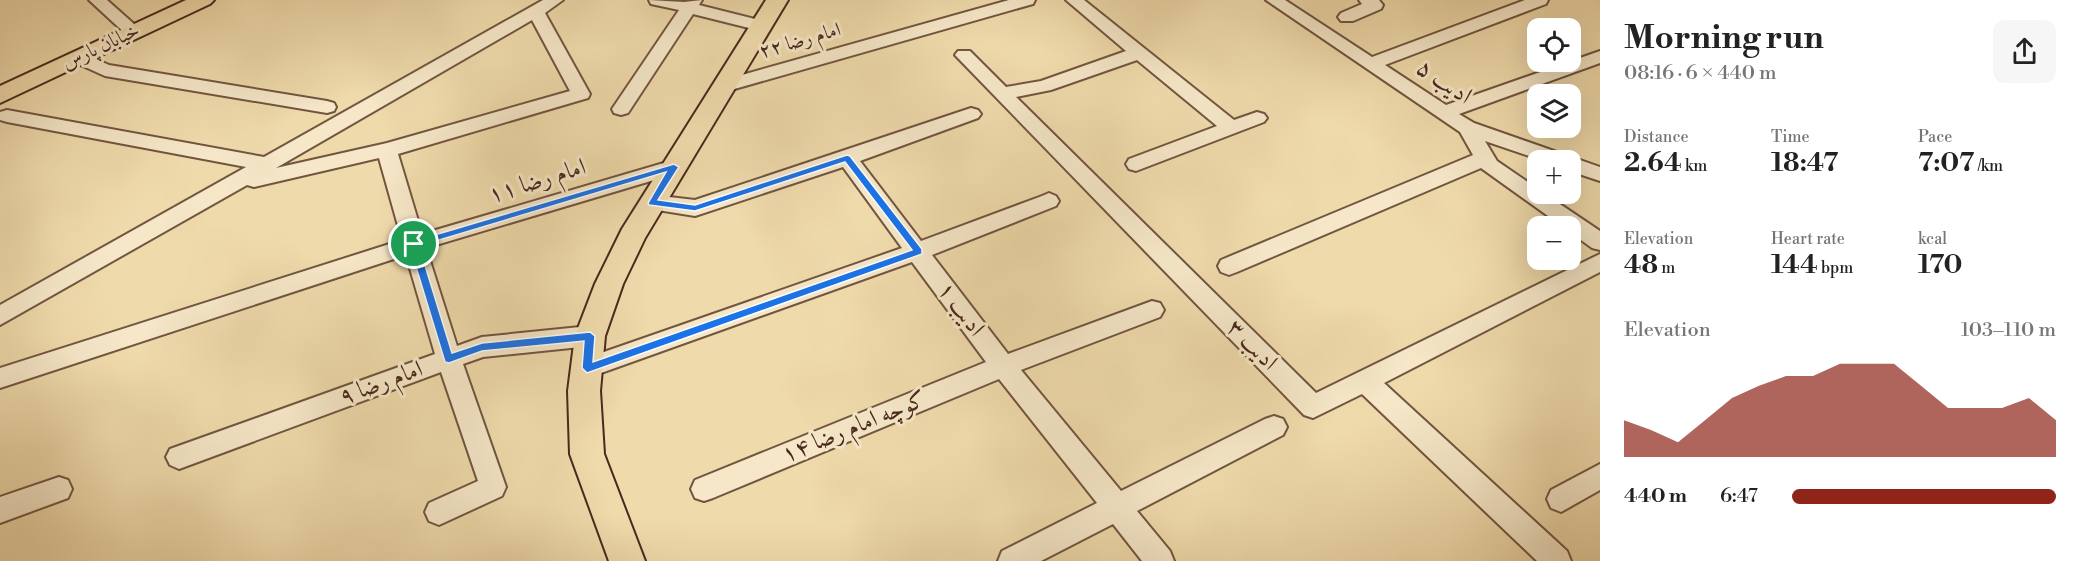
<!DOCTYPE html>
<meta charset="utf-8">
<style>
body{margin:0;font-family:"Libre Bodoni",Amiri,serif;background:#f6f6f6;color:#222;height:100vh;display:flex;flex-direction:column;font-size:22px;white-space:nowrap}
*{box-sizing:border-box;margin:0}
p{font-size:20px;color:#767676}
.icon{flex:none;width:33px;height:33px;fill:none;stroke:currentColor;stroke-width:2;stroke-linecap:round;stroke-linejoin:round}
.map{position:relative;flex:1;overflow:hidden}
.details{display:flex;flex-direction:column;background:#fff;width:480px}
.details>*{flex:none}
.buttons{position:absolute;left:1527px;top:18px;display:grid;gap:12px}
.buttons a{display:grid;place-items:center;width:54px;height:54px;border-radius:12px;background:#fff;box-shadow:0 6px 24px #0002;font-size:30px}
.pin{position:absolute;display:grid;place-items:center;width:51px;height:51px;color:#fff;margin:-26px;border:3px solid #fff;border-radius:50%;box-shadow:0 2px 6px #0007}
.round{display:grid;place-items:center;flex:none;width:63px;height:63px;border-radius:12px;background:#f6f6f6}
.headline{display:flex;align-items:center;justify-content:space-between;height:102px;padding:0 24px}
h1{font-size:33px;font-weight:700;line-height:45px}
.figures{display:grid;grid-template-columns:repeat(3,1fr);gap:9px;height:102px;padding:6px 24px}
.figures div{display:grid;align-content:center}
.figures b{font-size:26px;font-weight:700}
.figures small{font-size:16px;font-weight:400}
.figures p{font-size:16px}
.chart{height:168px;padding:12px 24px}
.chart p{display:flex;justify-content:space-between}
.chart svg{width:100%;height:108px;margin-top:6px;fill:#8f2418;opacity:.7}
ul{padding:0 24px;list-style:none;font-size:20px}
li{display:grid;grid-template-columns:96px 72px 1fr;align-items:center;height:45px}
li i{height:15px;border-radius:8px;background:#8f2418}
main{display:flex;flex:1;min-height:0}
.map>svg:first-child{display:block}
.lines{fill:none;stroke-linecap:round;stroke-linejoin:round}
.minor-casing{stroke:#725540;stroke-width:4}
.major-casing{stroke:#49291d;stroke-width:4}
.minor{fill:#f5e7c8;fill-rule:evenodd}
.major{fill:#efdaab;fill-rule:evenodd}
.route{fill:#1a73e8;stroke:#fff;stroke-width:1.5;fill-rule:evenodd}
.labels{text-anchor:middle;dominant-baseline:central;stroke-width:6;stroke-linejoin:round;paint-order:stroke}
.far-street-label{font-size:20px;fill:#49291d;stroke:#f5e7c8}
.street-label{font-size:24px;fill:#49291d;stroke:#f5e7c8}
</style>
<main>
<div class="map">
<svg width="1600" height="561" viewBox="0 0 1600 561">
<rect width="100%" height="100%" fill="#efdaab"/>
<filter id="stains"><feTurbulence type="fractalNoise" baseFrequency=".00333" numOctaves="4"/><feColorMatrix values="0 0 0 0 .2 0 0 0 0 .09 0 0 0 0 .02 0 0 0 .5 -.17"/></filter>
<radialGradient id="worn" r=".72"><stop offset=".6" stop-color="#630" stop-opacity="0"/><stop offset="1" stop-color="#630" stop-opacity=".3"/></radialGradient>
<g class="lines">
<g class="minor-casing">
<g id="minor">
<polygon points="89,0 107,0 143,32 140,36 128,36"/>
<path d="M 543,0 L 563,0 L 545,13 L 590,94 L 588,98 L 398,154 L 422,234 L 674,160 L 681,162 L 684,167 L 681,172 L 426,248 L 457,346 L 482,337 L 590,326 L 598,329 L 602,336 L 598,343 L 590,346 L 483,357 L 463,364 L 506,487 L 502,496 L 439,525 L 429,521 L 425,512 L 429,503 L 478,481 L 441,372 L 179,469 L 170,465 L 166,457 L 170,449 L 435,354 L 406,255 L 0,388 L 0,368 L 402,240 L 379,158 L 254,187 L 247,185 L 0,325 L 0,305 L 246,167 L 7,122 L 0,120 L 0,112 L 7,110 L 264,157 ZM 532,20 L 570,91 L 387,143 L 276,168 Z"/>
<polygon points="649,0 684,2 702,0 699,5 767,22 770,26 767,30 761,31 693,14 628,113 621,115 614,113 612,109 679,10 651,4"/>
<polygon points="1009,0 1035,0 1033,4 731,90 717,90 715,86 717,82"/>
<polygon points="1066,0 1084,0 1234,120 1257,112 1264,114 1267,118 1264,122 1136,171 1129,169 1126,164 1129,159 1217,126 1137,60 1051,90 1016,97 1316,393 1600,254 1600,272 1384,383 1567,551 1571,561 1537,561 1362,394 1313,418 1304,415 955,55 958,51 970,51 1006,87 1041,81 1126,51"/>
<polygon points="1266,0 1285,0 1372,57 1525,0 1548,0 1546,4 1385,65 1446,105 1600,51 1600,63 1459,114 1474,123 1600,167 1600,181 1570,171 1570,160 1541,160 1485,141 1497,161 1538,189 1538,194 1545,194 1600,231 1600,250 1592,248 1570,232 1570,226 1562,226 1481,168 1237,272 1229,275 1221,272 1218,266 1221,260 1473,155 1460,132"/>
<polygon points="1359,0 1379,0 1383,5 1381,9 1353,21 1341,21 1338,17 1341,13 1362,4"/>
<polygon points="80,52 109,65 327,101 334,103 336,107 334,111 327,113 105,76 74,62 71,58 74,54"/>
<polygon points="971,108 978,110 981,114 978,118 860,161 921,241 1042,196 1049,193 1056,196 1059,201 1056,206 932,255 1008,354 1152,301 1160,303 1164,310 1160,317 1021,370 1121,491 1265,419 1274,416 1283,419 1287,427 1283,435 1137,511 1170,551 1174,561 1142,561 1113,524 1041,561 998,561 1002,551 1097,503 999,379 713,498 704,501 695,498 691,489 695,480 986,362 912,262 587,378 578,375 575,368 578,361 902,248 843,167 695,216 645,208 642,203 645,198 652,195 695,200"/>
<polygon points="1600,464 1600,490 1561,512 1551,508 1547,499 1551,490"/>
<polygon points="59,477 68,480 72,489 68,498 0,523 0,497"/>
</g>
</g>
<g class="major-casing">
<g id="major">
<polygon points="186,0 214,0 210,4 0,103 0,86"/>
<polygon points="766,0 788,0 645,238 623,284 605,336 600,391 604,454 645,561 609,561 570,454 568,391 575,336 595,284 622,229"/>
</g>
</g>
<use href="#minor" class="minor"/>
<use href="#major" class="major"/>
</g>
<path class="route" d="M 847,155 L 850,156 L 922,249 L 922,254 L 587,373 L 582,368 L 584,341 L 482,351 L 449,363 L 445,362 L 409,244 L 411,242 L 674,164 L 679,167 L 658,200 L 695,205 ZM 845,162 L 912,250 L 593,362 L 595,336 L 590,332 L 482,343 L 452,353 L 419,246 L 666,172 L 648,203 L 649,205 L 695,211 Z"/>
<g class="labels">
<g class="far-street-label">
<text transform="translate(800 41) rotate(-16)">امام رضا ۲۲</text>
<text transform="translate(101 47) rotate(-25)">خیابان پارس</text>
</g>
<g class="street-label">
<text transform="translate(1444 82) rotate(34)">ادیب ۵</text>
<text transform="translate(537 181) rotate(-17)">امام رضا ۱۱</text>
<text transform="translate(961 309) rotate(53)">ادیب ۱</text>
<text transform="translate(1252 345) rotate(45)">ادیب ۳</text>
<text transform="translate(381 383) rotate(-20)">امام رضا ۹</text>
<text transform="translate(854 427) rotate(-22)">کوچه امام رضا ۱۴</text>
</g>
</g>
<rect width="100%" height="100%" filter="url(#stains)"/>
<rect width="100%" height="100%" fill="url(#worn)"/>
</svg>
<div class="buttons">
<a><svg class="icon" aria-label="locate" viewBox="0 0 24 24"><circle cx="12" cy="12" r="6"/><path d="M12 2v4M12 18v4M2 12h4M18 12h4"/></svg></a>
<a><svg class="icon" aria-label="layers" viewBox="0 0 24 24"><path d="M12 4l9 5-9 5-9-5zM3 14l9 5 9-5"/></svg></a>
<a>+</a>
<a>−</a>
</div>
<div class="pin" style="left:414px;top:244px;background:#1e9e55"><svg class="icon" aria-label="arrive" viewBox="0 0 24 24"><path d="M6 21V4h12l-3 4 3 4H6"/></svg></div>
</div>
<section class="details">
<div class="headline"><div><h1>Morning run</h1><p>08:16 · 6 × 440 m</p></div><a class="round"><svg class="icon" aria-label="share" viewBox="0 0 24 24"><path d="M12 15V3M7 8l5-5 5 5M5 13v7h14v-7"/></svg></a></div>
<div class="figures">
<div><p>Distance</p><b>2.64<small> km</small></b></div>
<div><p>Time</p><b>18:47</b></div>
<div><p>Pace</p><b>7:07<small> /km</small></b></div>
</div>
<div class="figures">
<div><p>Elevation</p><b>48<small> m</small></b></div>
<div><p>Heart rate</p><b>144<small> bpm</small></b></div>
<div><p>kcal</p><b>170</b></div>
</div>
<div class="chart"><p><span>Elevation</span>103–110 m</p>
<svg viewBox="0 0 160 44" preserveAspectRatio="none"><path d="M0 44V29L10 33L20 38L30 29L40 20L50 15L60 11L70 11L80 6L90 6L100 6L110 15L120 24L130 24L140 24L150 20L160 29V44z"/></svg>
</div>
<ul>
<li><b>440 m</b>6:47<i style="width:100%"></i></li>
</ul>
</section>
</main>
